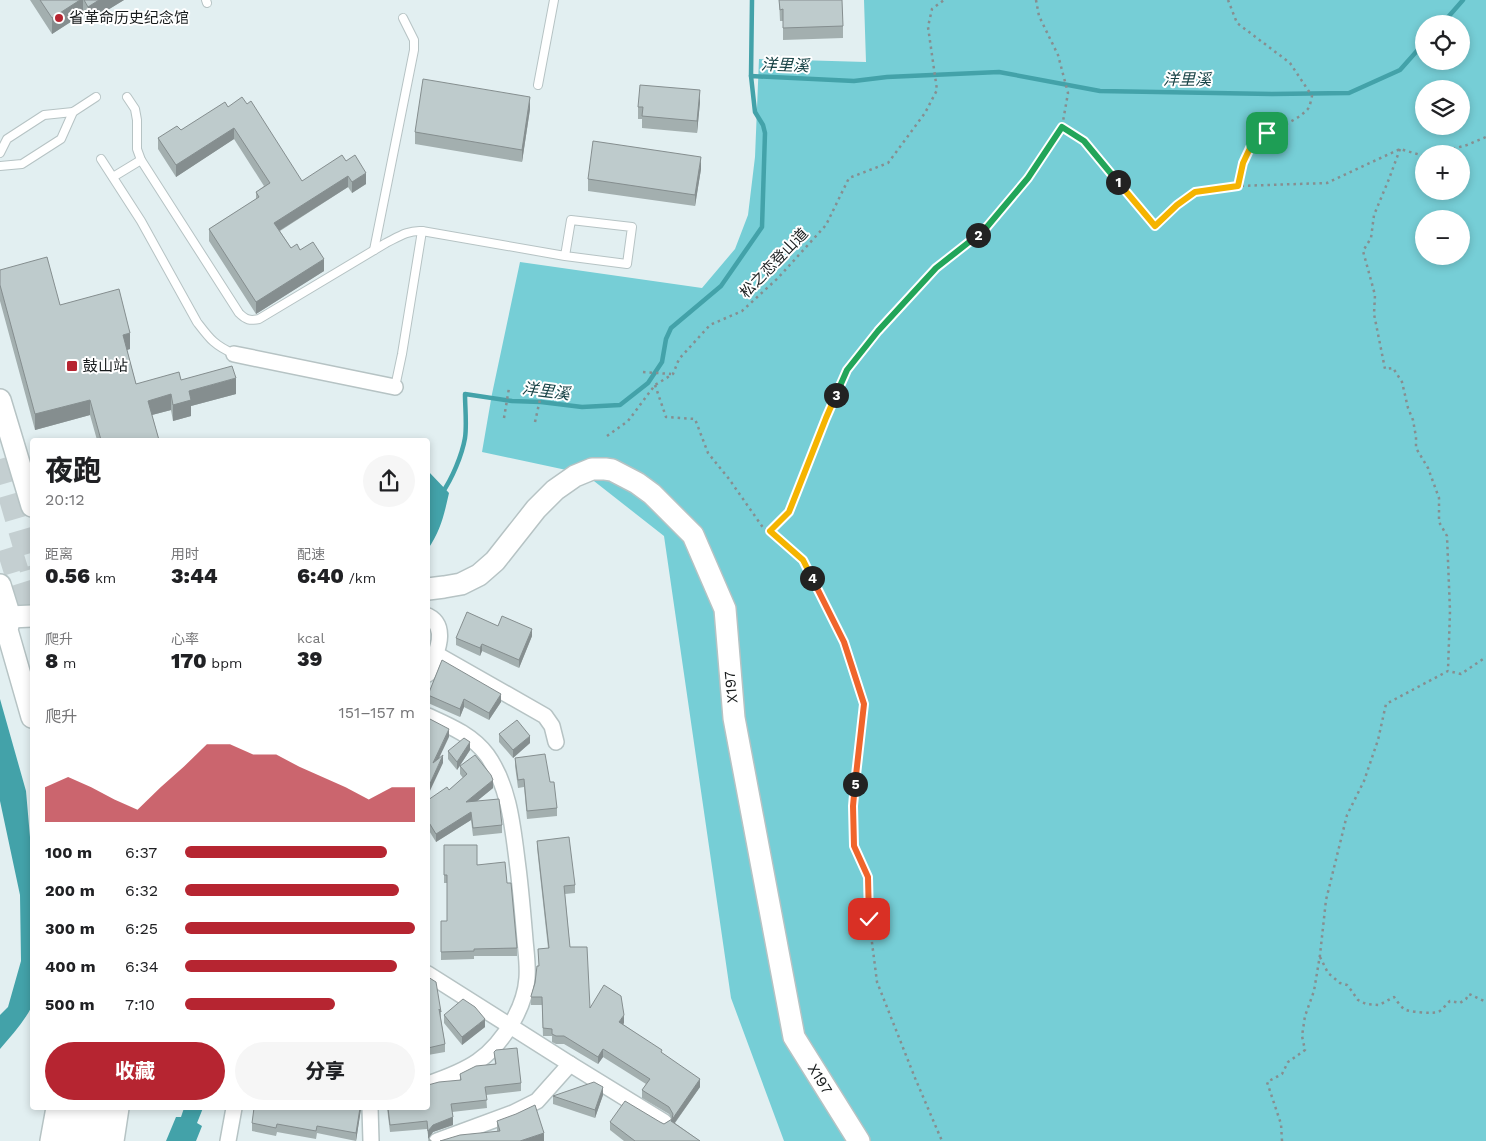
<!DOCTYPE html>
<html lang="zh">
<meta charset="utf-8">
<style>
body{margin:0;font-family:"Work Sans","Noto Sans SC",sans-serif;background:#f6f6f6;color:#202124;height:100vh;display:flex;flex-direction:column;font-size:19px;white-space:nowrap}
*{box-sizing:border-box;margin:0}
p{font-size:16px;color:#757577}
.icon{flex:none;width:28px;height:28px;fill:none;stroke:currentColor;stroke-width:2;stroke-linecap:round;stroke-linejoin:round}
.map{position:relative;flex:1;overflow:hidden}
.side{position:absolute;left:30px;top:438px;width:400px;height:672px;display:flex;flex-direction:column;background:#fff;border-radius:5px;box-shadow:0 2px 8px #0003}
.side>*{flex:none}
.controls{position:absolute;left:1415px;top:15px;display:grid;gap:10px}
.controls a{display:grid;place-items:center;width:55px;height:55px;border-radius:50%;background:#fff;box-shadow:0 2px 8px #0003;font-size:25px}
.pin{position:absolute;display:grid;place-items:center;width:42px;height:42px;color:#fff;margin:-21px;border-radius:10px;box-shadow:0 2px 8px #0006}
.km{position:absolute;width:25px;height:25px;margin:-12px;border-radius:50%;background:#222;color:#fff;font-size:14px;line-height:25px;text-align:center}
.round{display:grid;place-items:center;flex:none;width:52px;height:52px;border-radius:26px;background:#f6f6f6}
.headline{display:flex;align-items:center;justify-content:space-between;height:85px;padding:0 15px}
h1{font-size:28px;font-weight:800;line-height:38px}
.stats{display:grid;grid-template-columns:repeat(3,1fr);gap:8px;height:85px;padding:5px 15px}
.stats div{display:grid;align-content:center}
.stats b{font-size:21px;font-weight:800}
.stats small{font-size:14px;font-weight:400}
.stats p{font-size:14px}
.chart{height:140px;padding:10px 15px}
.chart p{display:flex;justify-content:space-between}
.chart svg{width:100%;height:90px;margin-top:5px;fill:#b62531;opacity:.7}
.primary-button{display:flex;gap:10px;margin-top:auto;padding:10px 15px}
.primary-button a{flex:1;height:58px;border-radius:30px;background:#b62531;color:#fff;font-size:20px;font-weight:800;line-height:58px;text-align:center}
.primary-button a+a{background:#f6f6f6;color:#202124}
ul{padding:0 15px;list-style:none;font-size:16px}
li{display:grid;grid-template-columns:80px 60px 1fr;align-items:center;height:38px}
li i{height:12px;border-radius:6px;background:#b62531}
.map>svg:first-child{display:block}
.green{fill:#76ced6;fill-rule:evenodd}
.water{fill:#43a2a9}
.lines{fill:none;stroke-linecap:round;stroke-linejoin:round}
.stream{stroke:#43a2a9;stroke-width:4.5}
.primary-tunnel{stroke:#c4cfd1;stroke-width:25;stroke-dasharray:25 12;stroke-linecap:butt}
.lane-casing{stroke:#b6c3c4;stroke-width:10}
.street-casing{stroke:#b6c3c4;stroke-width:18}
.secondary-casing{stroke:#b6c3c4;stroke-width:24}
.primary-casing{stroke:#b6c3c4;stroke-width:28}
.path{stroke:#868e90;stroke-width:2.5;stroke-dasharray:2.5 4;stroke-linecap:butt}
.lane{stroke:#fff;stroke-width:8}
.street{stroke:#fff;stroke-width:15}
.secondary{stroke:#fff;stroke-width:21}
.primary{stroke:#fff;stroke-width:25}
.wall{fill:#a3afaf}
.shaded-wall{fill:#858e8f}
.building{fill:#becbcc;stroke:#858e8f}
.split-1-casing{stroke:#fff;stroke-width:10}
.split-2-casing{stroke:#fff;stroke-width:10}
.split-3-casing{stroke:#fff;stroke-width:10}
.split-4-casing{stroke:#fff;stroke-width:10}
.split-5-casing{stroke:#fff;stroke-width:10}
.split-6-casing{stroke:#fff;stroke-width:10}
.split-1{stroke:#f5b400;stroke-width:6}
.split-2{stroke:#22a559;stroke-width:6}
.split-3{stroke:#22a559;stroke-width:6}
.split-4{stroke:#f5b400;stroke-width:6}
.split-5{stroke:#f0652b;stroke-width:6}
.split-6{stroke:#f0652b;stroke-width:6}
.poi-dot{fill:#b62531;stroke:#fff;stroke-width:2}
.labels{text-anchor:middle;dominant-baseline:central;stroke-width:4;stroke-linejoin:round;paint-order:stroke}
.poi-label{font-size:15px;fill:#171b1c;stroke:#fff;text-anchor:start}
.street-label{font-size:15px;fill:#171b1c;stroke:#fff}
.water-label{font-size:16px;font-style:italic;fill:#184346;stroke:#fff}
</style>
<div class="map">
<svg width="1486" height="1141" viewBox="0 0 1486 1141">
<rect width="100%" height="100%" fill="#e2eff1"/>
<path class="green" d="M 864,0 L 1486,0 L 1486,1141 L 784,1141 L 731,998 L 664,536 L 585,474 L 482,452 L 492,394 L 520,262 L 702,288 L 735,249 L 748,215 L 755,157 L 759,59 L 866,62 ZM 1424,24 L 1461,24 L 1461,61 L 1424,61 ZM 1424,89 L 1461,89 L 1461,126 L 1424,126 ZM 1424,154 L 1461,154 L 1461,191 L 1424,191 ZM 1424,219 L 1461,219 L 1461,256 L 1424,256 Z"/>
<g class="water">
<path d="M 429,472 L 449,493 C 444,515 441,530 428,549 L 428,499 L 430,487 Z"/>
<path d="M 0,699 L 26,791 L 32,860 L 32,1006 C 24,1022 12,1035 0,1049 L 0,1015 L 8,1007 L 21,961 L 20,895 L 0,801 Z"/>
<polygon points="184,1108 203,1108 197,1123 202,1126 196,1141 166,1141 176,1117 181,1117"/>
</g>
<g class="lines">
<g class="stream">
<polyline points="1442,24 1463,0"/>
<polyline points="751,76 752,0"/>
<path d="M 442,493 C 452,479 462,455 465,438 C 467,424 465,408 465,394 L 512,401 L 541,402 L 582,407 L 620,405 L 648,383 L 662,362 L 666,339 L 671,328 L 721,286 L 762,227 L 765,133 L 763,125 L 755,112 L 751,76 L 854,81 L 887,77 L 999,72 L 1100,91 L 1272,94 L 1349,93 L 1400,70 L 1424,43"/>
</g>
<g class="primary-tunnel">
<polyline points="0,459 32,569"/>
<polyline points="9,548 32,622"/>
</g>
<g class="lane-casing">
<g id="lane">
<polyline points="206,0 207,3"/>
<polyline points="538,85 554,0"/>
<path d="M 127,97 L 135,109 L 137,120 L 137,149 L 141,160 L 239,313 C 246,320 250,321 259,319 L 386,243 C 398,237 408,230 422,231"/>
<polyline points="0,153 7,139 44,115 73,112 96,97"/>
<path d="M 101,159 L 141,221 L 197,322 C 210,339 214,345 234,354"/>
<polyline points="0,166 22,164 61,139 73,112"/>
<polyline points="113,177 141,160"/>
<polyline points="374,250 414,50 414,40 403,18"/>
<polyline points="395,387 402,354 422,231 565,256 627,264 632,227 571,220 565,256"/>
</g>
</g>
<g class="street-casing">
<g id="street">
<polyline points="234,354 395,387"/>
<path d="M 428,616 C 450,627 435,657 428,674"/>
<polyline points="436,654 545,716 552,726 556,742"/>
<path d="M 428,716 C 450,726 472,735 487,755 C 510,787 513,830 518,868 C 521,892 523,916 525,940 C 526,952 528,965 527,978 C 526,993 521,1007 513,1021 C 491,1059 469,1070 428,1084"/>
<polyline points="428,974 570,1064 664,1122"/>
<polyline points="370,1108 371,1141"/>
<polyline points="228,1141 234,1108"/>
<polyline points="437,1141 513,1113 537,1101 570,1064"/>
</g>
</g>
<g class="secondary-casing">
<g id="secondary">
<polyline points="0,400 32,506"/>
<polyline points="0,585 10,617 7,630 32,717"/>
<polyline points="428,589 444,587 461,584 479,575 495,561 536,509 555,490 575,476 592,469 605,469 612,470 637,483 652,494 693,535 725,609 734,718 794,1037 859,1141"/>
<polyline points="10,617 32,616"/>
<polyline points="51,1141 57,1108"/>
<polyline points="113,1141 118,1108"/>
</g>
</g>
<g class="primary-casing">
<g id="primary">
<polyline points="71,1141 77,1108"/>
<polyline points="94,1141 100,1108"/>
</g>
</g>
<g class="path">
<polyline points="1036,0 1039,16 1058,55 1068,93 1062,127"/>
<path d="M 1228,0 L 1237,23 L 1290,63 L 1312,96 C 1311,100 1310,107 1307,110 C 1291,126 1266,129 1251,146 C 1242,157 1241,173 1238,186"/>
<polyline points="1400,149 1389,179 1374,215 1371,238 1363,251 1375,295 1374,314 1385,369 1393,368 1402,382 1408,408 1413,420 1416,437 1416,448 1428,468 1439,498 1439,522 1447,536 1450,611 1448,670"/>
<polyline points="1434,154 1467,145 1486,137"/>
<polyline points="643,372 671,374"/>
<polyline points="655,385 666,417 695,419 708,453 729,479 764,529 770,531 789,512 826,418 847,370 878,331 937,268 986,228 1028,178 1062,127 1083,141 1155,226 1177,205 1195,192 1238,186 1327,183 1400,149 1424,156"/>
<polyline points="504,418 509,388"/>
<polyline points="535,422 543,386"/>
<polyline points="607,436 628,421 655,385 673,374 679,359 710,325 742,311 778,278 826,225 849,178 888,163 925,113 937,90 928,27 932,9 944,0"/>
<polyline points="770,531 803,560 844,642 863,704 853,806 854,846 868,877 869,919 877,982 915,1078 942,1141"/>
<path d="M 1320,957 L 1328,973 L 1340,983 L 1347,985 L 1351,990 L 1358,1000 L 1366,1004 L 1379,1005 L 1394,997 C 1397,1001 1400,1006 1404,1009 C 1407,1012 1434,1014 1438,1012 C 1443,1010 1446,1004 1450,1001 L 1460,1003 L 1466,999 L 1469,994 L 1486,1002"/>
<polyline points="1282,1141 1281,1124 1267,1082 1282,1074 1288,1062 1305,1050 1302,1036 1305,1016 1314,991 1320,955 1326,900 1347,815 1364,781 1378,740 1386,704 1448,671 1461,674 1486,657"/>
</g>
<use href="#lane" class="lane"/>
<use href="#street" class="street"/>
<use href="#secondary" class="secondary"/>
<use href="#primary" class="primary"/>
</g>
<g class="wall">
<polygon points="30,0 124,0 88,22 83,14 52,34"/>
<polygon points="779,0 843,26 843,38 783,40 783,21 780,21"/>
<polygon points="700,102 697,133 642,128 642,119 638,119 638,107"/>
<polygon points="228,107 302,181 346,161 366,184 352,193 348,187 280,231 291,248 300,250 324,271 256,314 209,241 209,229 256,199 256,192 264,186 234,139 176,177 158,149 158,138 181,130"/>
<polygon points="530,109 522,162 415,144 415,132"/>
<polygon points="701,169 695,206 588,191 588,179"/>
<polygon points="0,270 60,305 130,349 127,350 136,384 181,380 236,394 191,406 191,416 173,421 171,410 152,415 159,440 97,440 90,415 35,430 0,301"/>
<polygon points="498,626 532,636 519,668 482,651 480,656 456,645 456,638"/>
<polygon points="428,693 501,702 489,720 464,707 460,717 428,703"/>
<polygon points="499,734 530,743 513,758 499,742"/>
<polygon points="470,750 457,770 448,759 448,751"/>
<polygon points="515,758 550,782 557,808 557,816 527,819 524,787 518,788 515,766"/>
<polygon points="460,766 493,788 477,801 502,825 502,833 473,836 471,820 436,842 428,829 428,800 449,790 463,778 460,774"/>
<polygon points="537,841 575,885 575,893 565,894 570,947 590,1008 624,1023 623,1024 662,1053 700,1087 675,1123 700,1141 624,1141 610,1130 610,1122 660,1122 664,1124 672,1119 669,1114 642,1098 642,1090 646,1084 603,1057 598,1064 564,1044 556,1044 552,1042 552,1036 543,1036 542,1005 531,1005 531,996 539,966 548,948 537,848"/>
<polygon points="444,845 507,883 517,948 517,956 474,956 474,959 441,960 441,921 447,921 447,883 444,883"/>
<polygon points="428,977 441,1012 441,1020 441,1019 445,1044 445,1052 428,1055"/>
<polygon points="444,1015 485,1027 462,1045 444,1023"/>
<polygon points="494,1052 521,1083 521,1091 486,1095 487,1108 452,1112 453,1125 433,1132 429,1138 432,1141 429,1141 427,1129 390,1132 387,1108 428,1108 460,1080 460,1074 495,1064"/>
<polygon points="603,1095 595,1118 553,1104 553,1096"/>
<polygon points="361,1108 356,1141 317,1133 316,1139 277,1132 276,1136 252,1131 252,1123"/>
<polygon points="497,1121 544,1141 440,1141 497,1131"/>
</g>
<g class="shaded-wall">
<polygon points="80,0 83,0 83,14 52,34 52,18"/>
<polygon points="99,0 124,0 88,22 88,7"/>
<polygon points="700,90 700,102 697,133 697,121"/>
<polygon points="530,97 530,109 522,162 522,150"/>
<polygon points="234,128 234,139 176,177 176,165"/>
<polygon points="701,157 701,169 695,206 695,195"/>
<polygon points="366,173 366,184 352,193 352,182"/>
<polygon points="348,176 348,187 274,234 274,223"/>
<polygon points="324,259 324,271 256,314 256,302"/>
<polygon points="130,333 130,349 123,351 123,335"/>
<polygon points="236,378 236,394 191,406 191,416 173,421 173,405 189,391"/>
<polygon points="171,394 171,410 148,416 148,401"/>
<polygon points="90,400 90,415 35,430 35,414"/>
<polygon points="532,629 532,636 519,668 519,660"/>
<polygon points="482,644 482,651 480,656 480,648"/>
<polygon points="501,694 501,702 489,720 489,713"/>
<polygon points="464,699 464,707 460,717 460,709"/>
<polygon points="449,729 449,737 433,771 433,763"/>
<polygon points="530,736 530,743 513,758 513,750"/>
<polygon points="470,742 470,750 457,770 457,762"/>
<polygon points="443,755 443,763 428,795 428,788"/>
<polygon points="493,780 493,788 466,810 466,802"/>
<polygon points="471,812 471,820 436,842 436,834"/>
<polygon points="624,1015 624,1023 619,1030 619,1022"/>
<polygon points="485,1019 485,1027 462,1045 462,1037"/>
<polygon points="603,1049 603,1057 598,1064 598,1057"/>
<polygon points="700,1079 700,1087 671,1128 671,1121"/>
<polygon points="603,1087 603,1095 595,1118 595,1110"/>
<polygon points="360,1108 361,1108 361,1109 356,1141 356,1133"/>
<polygon points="453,1117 453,1125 433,1132 428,1139 428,1131 433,1125"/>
<polygon points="544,1133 544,1141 520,1141"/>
</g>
<g class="building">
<polygon points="40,0 80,0 52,18"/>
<polygon points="84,0 99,0 88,7"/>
<polygon points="779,0 842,0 843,26 783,28 783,9 780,10"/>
<polygon points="423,79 530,97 522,150 415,132"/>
<polygon points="640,85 700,90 697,121 642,116 643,107 638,107"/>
<polygon points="242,97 247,104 251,101 302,181 342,155 346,161 355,155 366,173 352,182 348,176 274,223 291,248 297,244 300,250 313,242 324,259 256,302 209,229 259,197 256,192 270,183 234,128 176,165 158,138 177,126 181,130 225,102 228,107"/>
<polygon points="593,141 701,157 695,195 588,179"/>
<polygon points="47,257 60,305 119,289 130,333 123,335 136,384 179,372 181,380 232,366 236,378 189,391 191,400 173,405 171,394 148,401 159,440 101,440 90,400 35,414 0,285 0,270"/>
<polygon points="467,612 498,626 502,616 532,629 519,660 482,644 480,648 456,638"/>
<polygon points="442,660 501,694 489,713 464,699 460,709 428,695"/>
<polygon points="428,718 449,729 433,763 443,755 428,788"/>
<polygon points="517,720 530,736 513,750 499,734"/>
<polygon points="464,738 470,742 457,762 448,751"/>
<polygon points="545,754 550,782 554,782 557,808 527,811 524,779 518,780 515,758"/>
<polygon points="475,755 491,775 493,780 466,802 499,799 502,825 473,828 471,812 436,834 428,821 428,800 447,787 449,790 467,774 460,766"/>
<polygon points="569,837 575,885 564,886 570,947 587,947 590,1008 604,985 621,996 624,1015 619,1022 662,1050 661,1052 700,1079 671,1121 700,1141 635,1141 610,1122 625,1101 660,1122 664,1124 672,1119 673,1114 669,1107 642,1090 650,1079 603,1049 598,1057 564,1036 556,1036 552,1034 552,1029 543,1028 542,997 531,997 531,996 535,983 537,966 539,966 538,949 549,948 537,841"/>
<polygon points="444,845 477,845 477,865 505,862 507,883 511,883 517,948 474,949 474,951 441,952 441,921 447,921 447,875 444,875"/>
<polygon points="428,977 436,982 441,1012 439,1009 445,1044 428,1048"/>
<polygon points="463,999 475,1007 485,1019 462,1037 444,1015"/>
<polygon points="517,1048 521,1083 485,1087 487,1100 451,1104 453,1117 433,1125 428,1131 427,1121 390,1125 388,1108 428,1108 428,1085 439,1082 461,1080 460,1074 476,1066 496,1064 494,1052 496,1050"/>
<polygon points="594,1082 603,1087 595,1110 553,1096"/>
<polygon points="535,1105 544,1133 520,1141 440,1141 460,1135 500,1131 497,1121 516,1114"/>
<polygon points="254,1108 360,1108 356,1133 317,1126 316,1131 277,1124 276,1128 252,1123"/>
</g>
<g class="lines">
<g class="split-1-casing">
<polyline id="split-1" points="1118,182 1155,226 1177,205 1195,192 1238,186 1243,163 1251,146 1267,133"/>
</g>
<g class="split-2-casing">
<polyline id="split-2" points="978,235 986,228 1028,178 1062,127 1084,141 1118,182"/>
</g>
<g class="split-3-casing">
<polyline id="split-3" points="836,395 847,370 878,331 936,268 978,235"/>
</g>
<g class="split-4-casing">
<polyline id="split-4" points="812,578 803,560 770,531 789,512 826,418 836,395"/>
</g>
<g class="split-5-casing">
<polyline id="split-5" points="812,578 844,642 864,704 855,784"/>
</g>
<g class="split-6-casing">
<polyline id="split-6" points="855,784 853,806 854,846 868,877 869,919"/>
</g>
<use href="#split-1" class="split-1"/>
<use href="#split-2" class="split-2"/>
<use href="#split-3" class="split-3"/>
<use href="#split-4" class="split-4"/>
<use href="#split-5" class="split-5"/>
<use href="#split-6" class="split-6"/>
</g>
<g class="poi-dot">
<circle cx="59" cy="18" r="5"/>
<rect x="66" y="360" width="12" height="12" rx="2.5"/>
</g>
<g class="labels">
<g class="poi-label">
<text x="69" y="18">省革命历史纪念馆</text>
<text x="83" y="366">鼓山站</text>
</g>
<g class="street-label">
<text transform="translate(774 263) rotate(-46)">松之恋登山道</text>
<text transform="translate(731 687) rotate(-95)">X197</text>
<text transform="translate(820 1079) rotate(58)">X197</text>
</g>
<g class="water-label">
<text transform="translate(785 65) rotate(2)">洋里溪</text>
<text x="1187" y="79">洋里溪</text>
<text transform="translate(546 391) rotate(7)">洋里溪</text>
</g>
</g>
</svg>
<div class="controls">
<a><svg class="icon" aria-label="locate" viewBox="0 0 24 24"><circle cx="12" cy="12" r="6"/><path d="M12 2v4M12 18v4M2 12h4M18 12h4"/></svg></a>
<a><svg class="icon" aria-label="layers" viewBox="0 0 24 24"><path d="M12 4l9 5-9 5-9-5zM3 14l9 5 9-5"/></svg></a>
<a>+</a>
<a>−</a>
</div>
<div class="pin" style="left:1267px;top:133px;background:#1e9e55"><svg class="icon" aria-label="arrive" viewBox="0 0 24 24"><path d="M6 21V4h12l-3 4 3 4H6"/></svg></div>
<div class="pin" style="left:869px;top:919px;background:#d93025"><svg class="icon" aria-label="check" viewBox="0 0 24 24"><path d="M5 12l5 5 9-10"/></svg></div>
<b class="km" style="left:1118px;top:182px">1</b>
<b class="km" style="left:978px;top:235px">2</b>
<b class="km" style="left:836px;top:395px">3</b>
<b class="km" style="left:812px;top:578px">4</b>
<b class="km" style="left:855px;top:784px">5</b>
<section class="side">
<div class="headline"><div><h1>夜跑</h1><p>20:12</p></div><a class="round"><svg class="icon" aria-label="share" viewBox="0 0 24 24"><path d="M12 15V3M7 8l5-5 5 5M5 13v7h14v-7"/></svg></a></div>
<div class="stats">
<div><p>距离</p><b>0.56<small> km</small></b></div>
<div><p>用时</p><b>3:44</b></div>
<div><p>配速</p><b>6:40<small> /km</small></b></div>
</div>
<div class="stats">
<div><p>爬升</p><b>8<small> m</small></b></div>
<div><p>心率</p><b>170<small> bpm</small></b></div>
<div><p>kcal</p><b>39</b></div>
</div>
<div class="chart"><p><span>爬升</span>151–157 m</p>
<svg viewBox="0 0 160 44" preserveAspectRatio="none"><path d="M0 44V27L10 22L20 27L30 33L40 38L50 27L60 17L70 6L80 6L90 11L100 11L110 17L120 22L130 27L140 33L150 27L160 27V44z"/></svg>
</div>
<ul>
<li><b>100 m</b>6:37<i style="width:88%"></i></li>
<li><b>200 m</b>6:32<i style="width:93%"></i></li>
<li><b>300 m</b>6:25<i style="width:100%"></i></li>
<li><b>400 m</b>6:34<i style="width:92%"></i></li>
<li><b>500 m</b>7:10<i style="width:65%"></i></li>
</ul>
<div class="primary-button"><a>收藏</a><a>分享</a></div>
</section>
</div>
